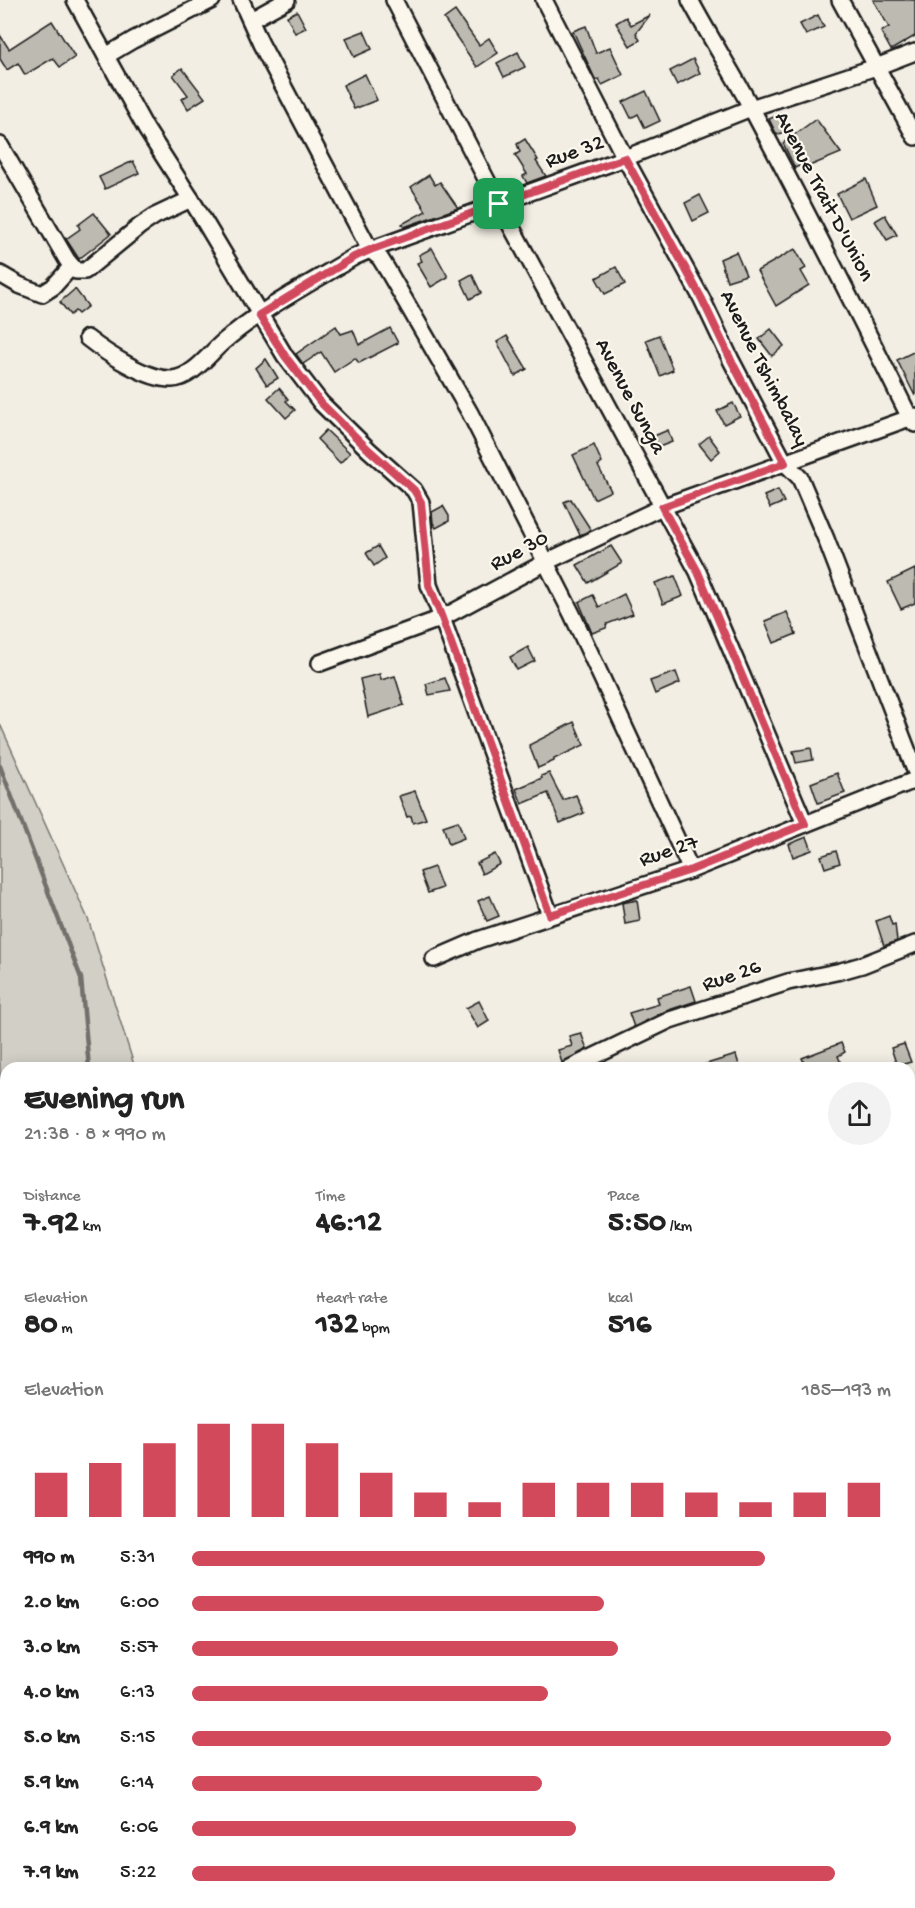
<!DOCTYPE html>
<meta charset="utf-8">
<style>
body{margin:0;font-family:"Gochi Hand",sans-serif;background:#f2f2f2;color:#222;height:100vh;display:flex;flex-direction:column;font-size:22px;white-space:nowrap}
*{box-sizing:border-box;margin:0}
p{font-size:20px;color:#767676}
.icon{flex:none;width:33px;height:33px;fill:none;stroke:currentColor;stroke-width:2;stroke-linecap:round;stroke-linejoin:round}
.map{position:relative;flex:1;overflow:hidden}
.panel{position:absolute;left:0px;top:1062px;width:915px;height:846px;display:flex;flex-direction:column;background:#fff;border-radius:18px 18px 0 0;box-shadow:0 3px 15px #0003}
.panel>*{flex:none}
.pin{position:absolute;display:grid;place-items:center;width:51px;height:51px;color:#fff;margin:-26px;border-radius:12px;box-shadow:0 3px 9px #0006}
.round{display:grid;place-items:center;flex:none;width:63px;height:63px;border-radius:32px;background:#f2f2f2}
.head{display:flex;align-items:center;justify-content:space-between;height:102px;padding:0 24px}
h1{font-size:33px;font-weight:700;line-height:45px}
.stats{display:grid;grid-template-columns:repeat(3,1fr);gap:9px;height:102px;padding:6px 24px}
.stats div{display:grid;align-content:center}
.stats b{font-size:30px;font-weight:700}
.stats small{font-size:16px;font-weight:400}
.stats p{font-size:16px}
.chart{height:168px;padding:12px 24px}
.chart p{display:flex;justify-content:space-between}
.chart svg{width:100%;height:108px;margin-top:6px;stroke:#d1495b;stroke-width:6}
ul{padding:0 24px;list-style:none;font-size:20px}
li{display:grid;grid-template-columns:96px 72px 1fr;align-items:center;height:45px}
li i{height:15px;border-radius:8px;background:#d1495b}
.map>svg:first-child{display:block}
.green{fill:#d2cfc6;stroke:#777671;stroke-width:1.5}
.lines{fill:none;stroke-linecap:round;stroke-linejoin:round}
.stream{stroke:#716f6b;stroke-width:4.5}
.building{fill:#bdbab1;stroke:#1c1c1c;stroke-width:1.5}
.street-casing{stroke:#1c1c1c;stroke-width:20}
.street{stroke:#fbf7ec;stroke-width:15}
.route-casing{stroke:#fff;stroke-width:12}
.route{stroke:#d1495b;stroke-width:8}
.labels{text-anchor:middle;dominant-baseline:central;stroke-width:4.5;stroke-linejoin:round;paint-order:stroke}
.street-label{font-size:22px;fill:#1c1c1c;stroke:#fbf7ec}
</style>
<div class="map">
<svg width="915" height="1908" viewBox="0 0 915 1908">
<rect width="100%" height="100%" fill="#f2eee4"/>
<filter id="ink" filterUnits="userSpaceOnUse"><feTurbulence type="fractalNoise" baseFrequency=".0167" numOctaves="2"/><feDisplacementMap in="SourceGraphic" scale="12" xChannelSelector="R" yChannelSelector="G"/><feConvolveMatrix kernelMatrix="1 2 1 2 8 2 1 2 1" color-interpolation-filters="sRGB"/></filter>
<g filter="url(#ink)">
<polygon class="green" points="0,724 88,919 135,1068 6,1068 6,1902 357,1902 358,1908 0,1908"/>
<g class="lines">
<g class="stream">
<polyline points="0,766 81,978 89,1068"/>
<polyline points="109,1908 109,1902"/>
</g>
</g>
<g class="building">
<polygon points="873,0 915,0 915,36 891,50 881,32 889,27"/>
<polygon points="297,11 306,28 295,33 287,16"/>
<polygon points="455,11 479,45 489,38 498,53 477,67 444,19"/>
<polygon points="650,15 636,33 640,40 630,46 616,23 626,17 631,25"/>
<polygon points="818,15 824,27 806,35 800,24"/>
<polygon points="52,21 75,57 60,67 53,58 25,75 18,63 7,70 0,59 0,35 9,49"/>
<polygon points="586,26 596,53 610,47 623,75 602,85 599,79 596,81 573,31"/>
<polygon points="364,31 372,49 354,57 346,38"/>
<polygon points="518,52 525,67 504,77 497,63"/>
<polygon points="693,59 700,73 677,85 670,71"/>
<polygon points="182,68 205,98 188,109 182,99 188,95 173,75"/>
<polygon points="365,74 377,100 354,109 343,85"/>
<polygon points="646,91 660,121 645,128 638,114 631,118 623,102"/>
<polygon points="780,114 788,130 777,135 769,119"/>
<polygon points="816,119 841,153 807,167 805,163 795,168 783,143"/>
<polygon points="525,139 538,160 536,161 546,176 527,183 523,176 527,174 515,155 520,152 517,144"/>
<polygon points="133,161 139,173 105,189 99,177"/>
<polygon points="429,175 435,185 440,182 458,208 404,227 402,224 426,211 411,187"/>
<polygon points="866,179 877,205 849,218 837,194"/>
<polygon points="700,195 709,213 693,221 685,203"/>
<polygon points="94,213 111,234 79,259 66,239 80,229 78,225"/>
<polygon points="885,215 897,235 887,240 875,221"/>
<polygon points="432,248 448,277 431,287 417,263 422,261 419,255"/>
<polygon points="795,249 806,268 801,271 809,285 776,306 757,271"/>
<polygon points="736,252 746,275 727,281 720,259"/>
<polygon points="616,267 625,284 605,294 596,278"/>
<polygon points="472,274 481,293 470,299 461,280"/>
<polygon points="75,289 88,306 78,314 75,311 70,315 60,302"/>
<polygon points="336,326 341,334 353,330 359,345 390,328 398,343 359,363 355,358 334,372 321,352 303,364 296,354"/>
<polygon points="771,329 784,346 772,356 759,339"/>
<polygon points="659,335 673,370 660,376 646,340"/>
<polygon points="507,336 527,369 515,376 497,342"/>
<polygon points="915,351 915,396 897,360"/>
<polygon points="266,359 278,378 267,385 256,368"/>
<polygon points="279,388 288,399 286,401 295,410 286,418 268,398"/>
<polygon points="733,403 740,416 724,424 717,411"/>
<polygon points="326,430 350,453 340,463 317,439"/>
<polygon points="668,430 672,442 659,447 654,436"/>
<polygon points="709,436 720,451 711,459 699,444"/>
<polygon points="594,445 602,463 598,466 611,491 594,499 573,455"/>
<polygon points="778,490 784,502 770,508 764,496"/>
<polygon points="571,499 591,530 580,535 564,502"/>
<polygon points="443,506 449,516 449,521 436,528 433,523 432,512"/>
<polygon points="378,546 385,558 374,566 366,553"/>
<polygon points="611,546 622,563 588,583 577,565"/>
<polygon points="915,569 915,603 901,609 888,582"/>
<polygon points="675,576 683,596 663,604 655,583"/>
<polygon points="624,594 633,614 607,624 606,628 592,633 579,602 593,595 599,607"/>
<polygon points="787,612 796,634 774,643 765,621"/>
<polygon points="528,647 535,661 517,670 510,657"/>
<polygon points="676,672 680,683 655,694 650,681"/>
<polygon points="380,674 381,680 395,676 404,705 368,717 360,679"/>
<polygon points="445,678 450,691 429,695 426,684"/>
<polygon points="574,722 584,745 554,759 554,761 538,768 529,745"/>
<polygon points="811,748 813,760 796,763 793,751"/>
<polygon points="549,773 563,800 576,795 584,813 560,823 548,793 522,804 516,789 542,778 541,776"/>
<polygon points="837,773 845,793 818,803 811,783"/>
<polygon points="415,791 426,819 413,823 411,816 407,817 399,796"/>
<polygon points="458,821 464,838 449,844 443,826"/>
<polygon points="807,837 812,850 793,857 789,844"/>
<polygon points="836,851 840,863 825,868 821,856"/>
<polygon points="495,854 500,864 482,874 477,863"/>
<polygon points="434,867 442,888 428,893 420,872"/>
<polygon points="490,896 499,916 487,921 478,901"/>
<polygon points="637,900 640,921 625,924 622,903"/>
<polygon points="889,916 892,925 895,924 897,941 884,946 876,921"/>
<polygon points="691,986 696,1001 666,1011 634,1027 629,1013 659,1004 657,997"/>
<polygon points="479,1001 489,1021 478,1028 466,1008"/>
<polygon points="581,1033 587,1049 562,1063 558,1050 572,1046 569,1036"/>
<polygon points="841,1043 845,1052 838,1056 843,1068 806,1068 802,1058"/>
<polygon points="904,1044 911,1062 897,1066 891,1048"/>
<polygon points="736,1055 740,1068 704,1068 703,1065"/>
</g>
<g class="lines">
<g class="street-casing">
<g id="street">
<polyline points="75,0 146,129 191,199 285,356 321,403 369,450 414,490 421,502 429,585 442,618 320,663"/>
<polyline points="241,0 261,44 370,250 380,258 388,271 470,413 572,614 691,870"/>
<polyline points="394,0 499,204 698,572 805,824"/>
<polyline points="544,0 625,158 702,299 731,360 785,463 800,478 826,539 915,770"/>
<path d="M 690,0 C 710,38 733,73 753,111 C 807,212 859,315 910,418 L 915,424"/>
<polyline points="840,0 915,137"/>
<polyline points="251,20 287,0"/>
<polyline points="106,56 133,40 212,0"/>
<polyline points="0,145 67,260 76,271 85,271 140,226 155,216 191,199"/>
<polyline points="0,274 19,285 42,294 53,287 72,266"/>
<path d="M 87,338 C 106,353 147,380 172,379 C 192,378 209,354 223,342 C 261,309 311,283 354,257 L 370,250 L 625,158 L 751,108 L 876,67 L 915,52"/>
<polyline points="550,915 442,618 546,562 662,507 915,416"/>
<polyline points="434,959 478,940 691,870 915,780"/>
<polyline points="570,1068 670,1020 788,982 841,971 862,965 915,944"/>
<polyline points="909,1100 915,1098"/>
<polyline points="909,1232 915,1230"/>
<polyline points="909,1344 915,1342"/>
<polyline points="909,1491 915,1489"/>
<polyline points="909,1628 915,1626"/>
<polyline points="909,1788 915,1786"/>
</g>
</g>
<use href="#street" class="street"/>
</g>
</g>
<g class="lines" filter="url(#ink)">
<g class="route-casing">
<polygon id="route" points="625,158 702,299 731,360 785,463 662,507 698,572 805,824 691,870 550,915 442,618 429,585 421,502 414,490 369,450 321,403 285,356 259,315 354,257 370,250"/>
</g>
<use href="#route" class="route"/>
</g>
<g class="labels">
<g class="street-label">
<text transform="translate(575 153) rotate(-20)">Rue 32</text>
<text transform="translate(823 197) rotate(62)">Avenue Trait D'Union</text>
<text transform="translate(763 369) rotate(63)">Avenue Tshimbalay</text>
<text transform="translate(629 397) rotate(62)">Avenue Sunga</text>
<text transform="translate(520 552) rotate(-28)">Rue 30</text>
<text transform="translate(669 852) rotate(-19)">Rue 27</text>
<text transform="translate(732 977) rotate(-19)">Rue 26</text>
</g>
</g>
</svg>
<div class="pin" style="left:499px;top:204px;background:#1e9e55"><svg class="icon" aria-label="arrive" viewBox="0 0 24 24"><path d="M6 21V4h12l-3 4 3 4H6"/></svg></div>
<section class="panel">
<div class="head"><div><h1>Evening run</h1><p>21:38 · 8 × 990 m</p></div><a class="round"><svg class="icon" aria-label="share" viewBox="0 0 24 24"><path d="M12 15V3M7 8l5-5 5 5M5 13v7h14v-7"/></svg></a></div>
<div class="stats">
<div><p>Distance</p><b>7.92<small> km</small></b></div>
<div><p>Time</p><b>46:12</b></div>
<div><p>Pace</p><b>5:50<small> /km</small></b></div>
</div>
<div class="stats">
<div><p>Elevation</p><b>80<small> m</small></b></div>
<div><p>Heart rate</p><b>132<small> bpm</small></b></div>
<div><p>kcal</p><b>516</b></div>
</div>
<div class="chart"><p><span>Elevation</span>185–193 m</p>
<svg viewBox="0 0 160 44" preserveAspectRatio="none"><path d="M5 44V26M15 44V22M25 44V14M35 44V6M45 44V6M55 44V14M65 44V26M75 44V34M85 44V38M95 44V30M105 44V30M115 44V30M125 44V34M135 44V38M145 44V34M155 44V30"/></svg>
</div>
<ul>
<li><b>990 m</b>5:31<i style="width:82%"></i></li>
<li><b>2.0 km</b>6:00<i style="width:59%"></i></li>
<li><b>3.0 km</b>5:57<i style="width:61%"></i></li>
<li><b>4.0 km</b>6:13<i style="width:51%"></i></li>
<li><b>5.0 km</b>5:15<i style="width:100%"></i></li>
<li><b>5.9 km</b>6:14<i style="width:50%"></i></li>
<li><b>6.9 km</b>6:06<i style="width:55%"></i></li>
<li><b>7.9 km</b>5:22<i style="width:92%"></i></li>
</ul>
</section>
</div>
